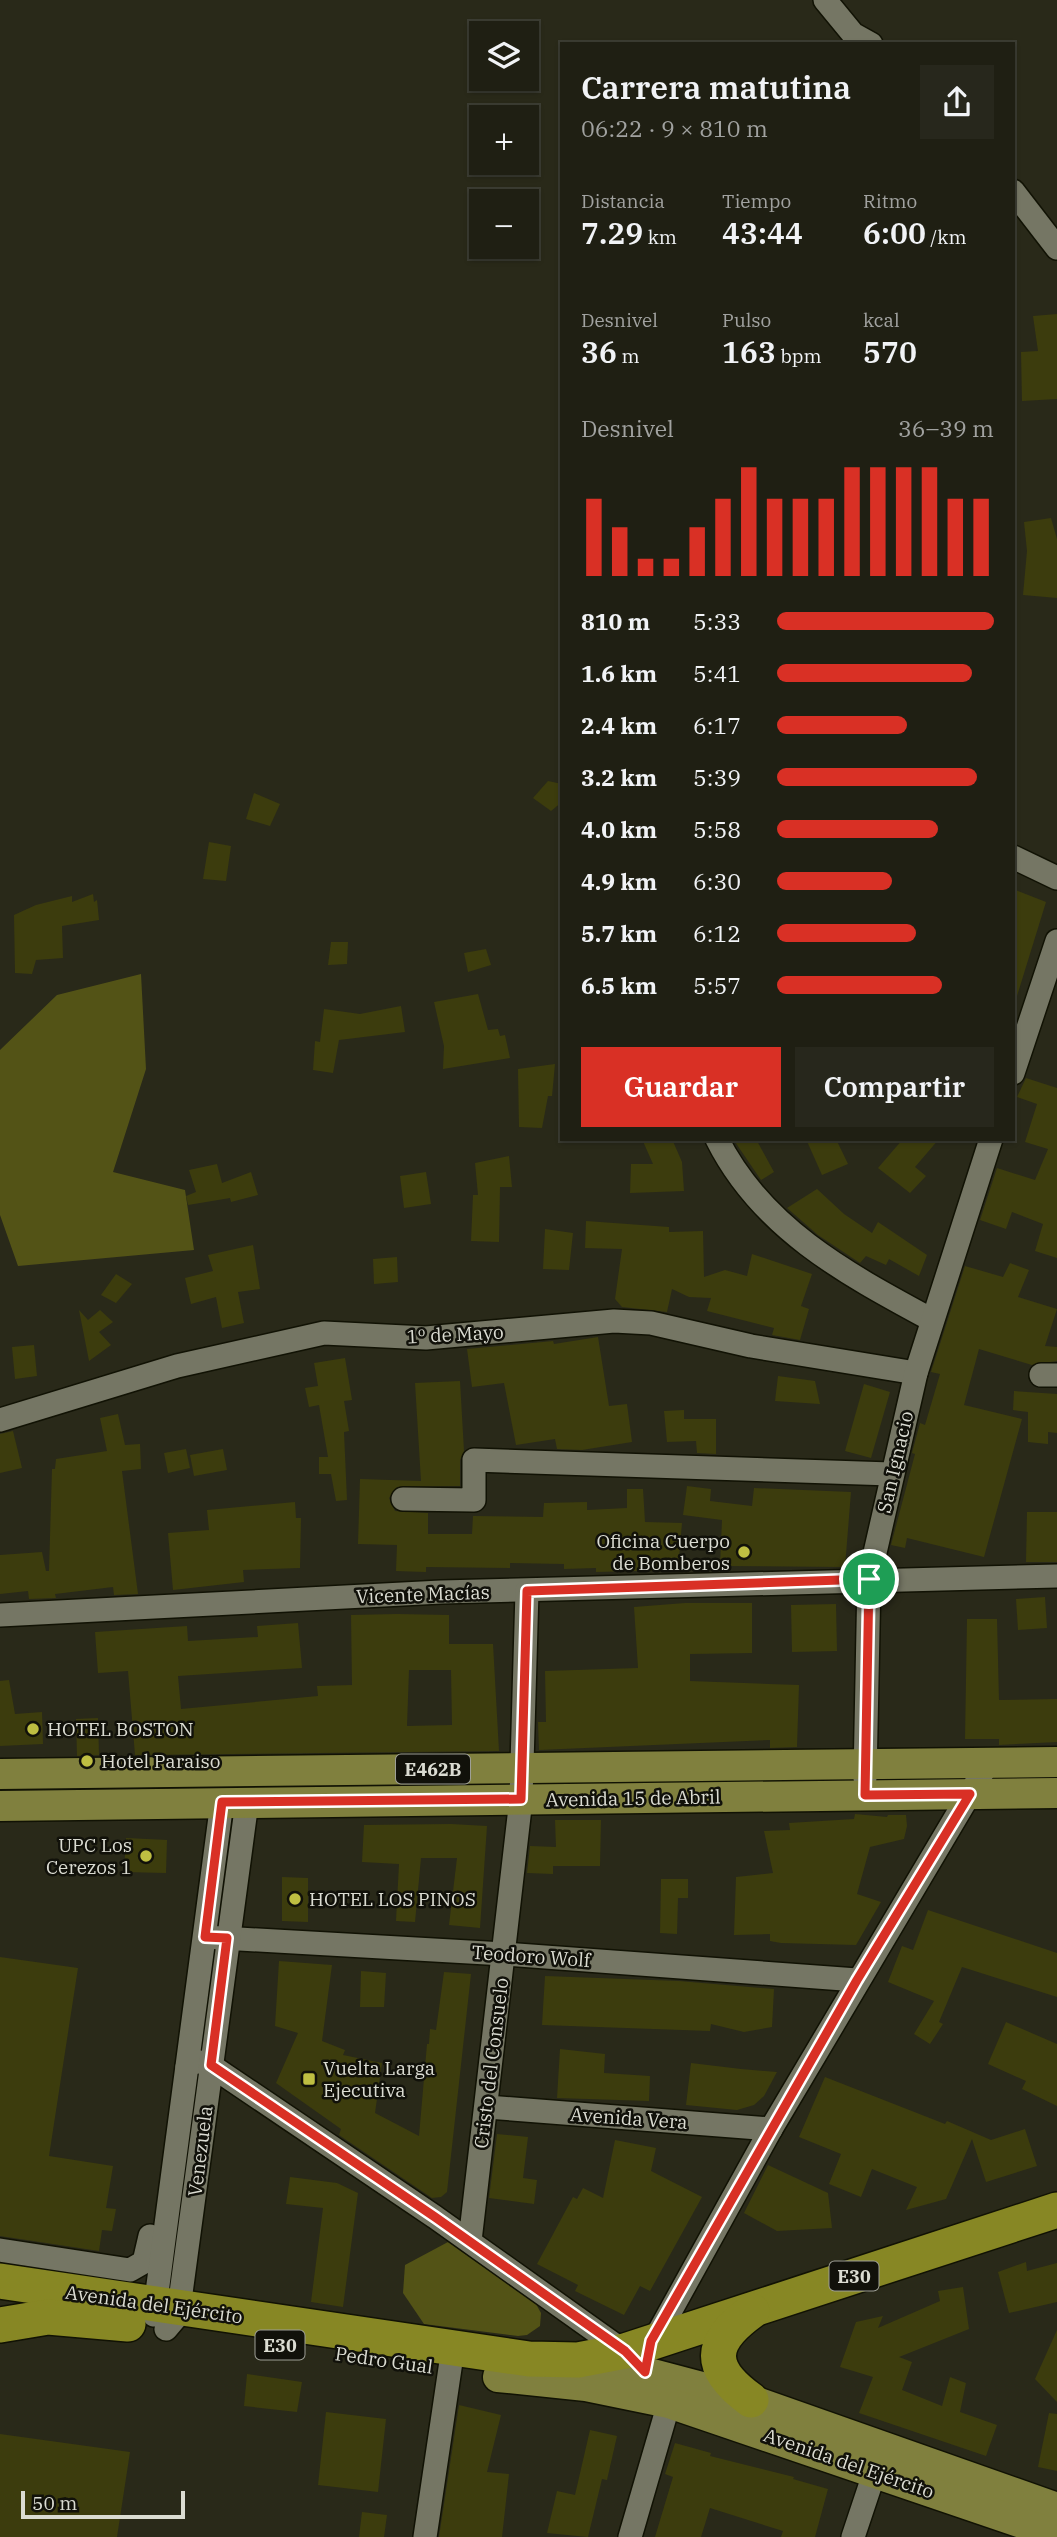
<!DOCTYPE html>
<html lang="es">
<meta charset="utf-8">
<style>
body{margin:0;font-family:"IBM Plex Serif",serif;background:#27271c;color:#f1f3f6;height:100vh;display:flex;flex-direction:column;font-size:26px;white-space:nowrap}
*{box-sizing:border-box;margin:0}
p{font-size:23px;color:#a1a2a0}
.icon{flex:none;width:38px;height:38px;fill:none;stroke:currentColor;stroke-width:2;stroke-linecap:round;stroke-linejoin:round}
.map{position:relative;flex:1;overflow:hidden}
.sheet{position:absolute;left:560px;top:42px;width:455px;height:1099px;display:flex;flex-direction:column;background:#1f1f13;border-radius:0px;box-shadow:0 2px 5px #0004,0 0 0 2px #3c3d33}
.sheet>*{flex:none}
.controls{position:absolute;left:469px;top:21px;display:grid;gap:14px}
.controls a{display:grid;place-items:center;width:70px;height:70px;border-radius:0px;background:#1f1f13;box-shadow:0 2px 5px #0004,0 0 0 2px #3c3d33;font-size:35px}
.scale{position:absolute;left:21px;bottom:18px;width:164px;box-sizing:border-box;padding-left:7px;border:4px solid #dbdcd2;border-top:0;font-size:19px;line-height:24px;white-space:nowrap;color:#dbdcd2;-webkit-text-stroke:5px #11110a;paint-order:stroke}
.pin{position:absolute;display:grid;place-items:center;width:60px;height:60px;color:#fff;margin:-30px;border:4px solid #fff;border-radius:50%;box-shadow:0 2px 7px #0007}
.round{display:grid;place-items:center;flex:none;width:74px;height:74px;border-radius:0px;background:#27271c}
.headline{display:flex;align-items:center;justify-content:space-between;height:119px;padding:0 21px}
h1{font-size:32px;font-weight:600;line-height:52px}
.metrics{display:grid;grid-template-columns:repeat(3,1fr);gap:10px;height:119px;padding:7px 21px}
.metrics div{display:grid;align-content:center}
.metrics b{font-size:30px;font-weight:600}
.metrics small{font-size:19px;font-weight:400}
.metrics p{font-size:19px}
.chart{height:196px;padding:14px 21px}
.chart p{display:flex;justify-content:space-between}
.chart svg{width:100%;height:126px;margin-top:7px;stroke:#d93025;stroke-width:6}
.action{display:flex;gap:14px;margin-top:auto;padding:14px 21px}
.action a{flex:1;height:80px;border-radius:0px;background:#d93025;color:#fff;font-size:28px;font-weight:600;line-height:80px;text-align:center}
.action a+a{background:#27271c;color:#f1f3f6}
ul{padding:0 21px;list-style:none;font-size:23px}
li{display:grid;grid-template-columns:112px 84px 1fr;align-items:center;height:52px}
li i{height:18px;border-radius:9px;background:#d93025}
.map>svg:first-child{display:block}
.green{fill:#535316}
.building{fill:#3c3c0d;fill-rule:evenodd}
.lines{fill:none;stroke-linecap:round;stroke-linejoin:round}
.minor-casing{stroke:#111204;stroke-width:26}
.major-casing{stroke:#111204;stroke-width:33}
.highway-casing{stroke:#111204;stroke-width:38}
.minor{stroke:#757664;stroke-width:23}
.major{stroke:#80803e;stroke-width:30}
.highway{stroke:#878724;stroke-width:35}
.route-casing{stroke:#fff;stroke-width:14}
.route{stroke:#d93025;stroke-width:9}
.poi-dot{fill:#bebe42;stroke:#11110a;stroke-width:2.5}
.labels{text-anchor:middle;dominant-baseline:central;stroke-width:5;stroke-linejoin:round;paint-order:stroke}
.shield{fill:#11110a;stroke:#9e9f96;stroke-width:2}
.shield-label{font-size:18px;font-weight:bold;fill:#dbdcd2}
.street-label{font-size:19px;fill:#dbdcd2;stroke:#11110a}
.poi-label{font-size:19px;fill:#dbdcd2;stroke:#11110a;text-anchor:start}
</style>
<div class="map">
<svg width="1057" height="2537" viewBox="0 0 1057 2537">
<rect width="100%" height="100%" fill="#292919"/>
<g class="green">
<polygon points="141,974 146,1069 113,1172 185,1190 194,1250 18,1266 0,1215 0,1050 57,995"/>
<polygon points="448,2242 536,2304 541,2313 540,2326 527,2335 518,2336 424,2324 403,2293 405,2265"/>
</g>
<g class="building">
<polygon points="1057,314 1057,399 1022,401 1021,352 1038,351 1033,316"/>
<polygon points="1051,518 1057,539 1057,598 1023,595 1027,551 1024,522"/>
<polygon points="548,781 562,784 562,802 551,811 533,798"/>
<polygon points="254,793 280,804 270,826 246,819"/>
<polygon points="209,842 231,846 226,881 203,879"/>
<polygon points="1013,889 1046,902 1017,996 1013,996"/>
<polygon points="93,894 94,902 97,900 99,920 62,926 63,958 36,960 32,974 15,973 14,915 36,905 72,896 72,902"/>
<polygon points="331,942 348,942 347,964 328,965"/>
<polygon points="486,949 491,965 468,972 464,953"/>
<polygon points="478,994 488,1030 498,1029 500,1036 505,1035 510,1058 443,1069 444,1046 434,1002"/>
<polygon points="401,1006 405,1032 339,1040 333,1073 313,1070 315,1041 320,1042 324,1009 360,1014"/>
<polygon points="555,1064 552,1096 548,1096 542,1128 519,1127 518,1069"/>
<polygon points="1026,1078 1057,1088 1057,1258 1035,1251 1043,1224 1012,1212 1006,1229 980,1220 997,1168 1035,1180 1048,1149 1025,1142 1037,1104 1017,1097"/>
<polygon points="642,1139 672,1139 682,1162 684,1191 630,1193 631,1164 653,1164"/>
<polygon points="733,1139 756,1139 774,1172 761,1180"/>
<polygon points="806,1139 836,1139 848,1164 822,1175"/>
<polygon points="903,1139 939,1139 915,1167 926,1176 910,1193 878,1168"/>
<polygon points="509,1156 512,1187 500,1187 499,1242 471,1241 473,1195 478,1195 475,1163"/>
<polygon points="217,1164 222,1183 251,1172 258,1195 231,1202 230,1198 188,1205 186,1196 196,1192 189,1170"/>
<polygon points="426,1172 431,1204 404,1208 400,1176"/>
<polygon points="817,1189 844,1214 872,1233 878,1222 927,1255 919,1276 889,1259 886,1265 866,1256 860,1263 818,1235 787,1208"/>
<polygon points="586,1221 669,1227 669,1232 703,1231 704,1277 725,1270 747,1276 752,1254 812,1274 801,1306 809,1309 800,1340 772,1335 774,1328 707,1311 711,1298 689,1297 672,1289 667,1312 622,1307 615,1299 622,1249 585,1248"/>
<polygon points="545,1229 573,1233 569,1270 543,1269"/>
<polygon points="253,1245 260,1289 238,1292 244,1323 222,1328 216,1297 191,1304 185,1278 213,1271 208,1255"/>
<polygon points="397,1257 398,1282 374,1284 373,1259"/>
<polygon points="1010,1263 1029,1270 1018,1297 1057,1309 1045,1346 1057,1347 1057,1361 1032,1365 979,1349 964,1405 1022,1419 984,1557 907,1538 905,1548 891,1545 915,1454 912,1453 920,1423 925,1425 940,1374 931,1372 965,1266 1003,1277"/>
<polygon points="116,1274 132,1284 116,1303 101,1295"/>
<polygon points="79,1310 88,1320 100,1310 113,1322 99,1332 111,1345 89,1361"/>
<polygon points="598,1337 609,1406 627,1404 632,1442 582,1450 557,1449 555,1439 516,1445 504,1383 472,1387 467,1349 553,1341 554,1344"/>
<polygon points="34,1345 37,1376 15,1379 12,1347"/>
<polygon points="345,1358 352,1400 344,1401 349,1431 344,1432 347,1500 336,1501 331,1474 319,1474 319,1457 328,1457 319,1405 309,1407 305,1388 318,1386 314,1363"/>
<polygon points="778,1376 815,1381 820,1404 775,1401"/>
<polygon points="460,1381 464,1451 460,1460 460,1486 397,1487 389,1498 395,1511 428,1513 428,1534 472,1534 473,1516 543,1517 544,1503 587,1502 587,1510 627,1508 627,1489 643,1489 645,1522 682,1523 678,1570 596,1572 596,1568 564,1569 564,1564 510,1563 510,1568 426,1567 426,1572 396,1571 397,1545 358,1544 360,1479 421,1481 415,1383"/>
<polygon points="864,1384 890,1392 871,1458 845,1451"/>
<polygon points="1014,1391 1057,1394 1057,1433 1048,1432 1048,1444 1028,1442 1028,1412 1013,1410"/>
<polygon points="684,1410 684,1419 716,1419 716,1454 697,1453 696,1441 667,1442 664,1411"/>
<polygon points="118,1414 125,1445 140,1444 141,1469 122,1471 138,1594 114,1595 113,1587 55,1594 56,1598 29,1599 28,1591 0,1594 0,1555 42,1552 46,1571 49,1571 52,1469 55,1469 56,1459 107,1451 100,1418"/>
<polygon points="13,1431 22,1468 0,1473 0,1434"/>
<polygon points="186,1449 190,1468 168,1473 164,1453"/>
<polygon points="223,1449 227,1470 194,1476 190,1455"/>
<polygon points="687,1486 711,1489 710,1501 752,1506 754,1488 851,1492 845,1567 720,1566 722,1520 683,1515"/>
<polygon points="295,1502 296,1518 301,1518 300,1568 243,1570 244,1582 173,1590 168,1533 209,1530 207,1510"/>
<polygon points="1027,1512 1057,1512 1057,1562 1026,1562"/>
<polygon points="1045,1597 1047,1628 1018,1630 1016,1599"/>
<polygon points="685,1603 752,1603 752,1653 690,1654 690,1681 799,1685 797,1747 770,1748 770,1740 539,1750 538,1722 546,1722 545,1671 638,1668 634,1607"/>
<polygon points="836,1604 837,1651 792,1652 791,1605"/>
<path d="M 397,1614 L 449,1615 L 449,1644 L 493,1644 L 499,1751 L 135,1755 L 128,1671 L 98,1673 L 95,1632 L 187,1626 L 188,1641 L 258,1637 L 257,1626 L 298,1623 L 302,1668 L 178,1676 L 181,1709 L 318,1696 L 317,1686 L 352,1685 L 351,1615 ZM 409,1670 L 451,1670 L 452,1725 L 407,1726 Z"/>
<polygon points="967,1619 997,1619 999,1700 1057,1699 1057,1742 999,1745 999,1739 965,1739"/>
<polygon points="9,1680 15,1714 42,1712 43,1744 0,1746 0,1681"/>
<polygon points="98,1718 99,1755 77,1756 76,1719"/>
<polygon points="855,1814 887,1817 888,1815 906,1815 907,1826 904,1839 870,1847 857,1894 881,1902 856,1945 781,1943 770,1941 770,1934 734,1935 736,1877 773,1873 764,1831 790,1830 789,1823 854,1819"/>
<polygon points="555,1820 601,1820 600,1866 553,1866 553,1874 527,1873 530,1846 556,1847"/>
<polygon points="451,1824 487,1826 480,1928 449,1925 457,1858 421,1858 415,1922 396,1921 399,1864 362,1862 364,1825"/>
<polygon points="126,1838 167,1840 166,1873 124,1872"/>
<polygon points="282,1877 308,1878 308,1922 282,1921"/>
<polygon points="661,1879 688,1879 688,1898 678,1898 677,1934 660,1933"/>
<polygon points="928,1910 1057,1953 1057,1997 962,1967 939,2022 943,2024 930,2044 914,2034 934,2001 888,1982 902,1946 913,1950"/>
<polygon points="0,1957 78,1968 49,2156 113,2166 106,2208 116,2209 112,2231 102,2230 99,2251 0,2236"/>
<polygon points="279,1961 332,1965 322,2041 345,2050 343,2055 382,2063 375,2113 419,2136 427,2044 429,2044 430,2029 436,2030 444,1972 471,1974 447,2192 441,2197 432,2198 339,2135 341,2129 276,2083 298,2033 275,2026"/>
<polygon points="361,1971 386,1973 384,2007 360,2007"/>
<polygon points="545,1976 679,1981 774,1989 772,2027 744,2032 711,2024 710,2031 542,2025"/>
<polygon points="1006,2022 1057,2044 1057,2106 1022,2089 1026,2081 988,2064"/>
<polygon points="560,2049 605,2054 604,2073 650,2076 649,2101 557,2098"/>
<polygon points="691,2063 741,2069 777,2072 764,2096 754,2105 737,2110 686,2105"/>
<polygon points="825,2077 945,2124 947,2121 991,2140 1025,2129 1037,2166 986,2182 972,2139 946,2199 906,2210 917,2187 872,2169 861,2197 829,2184 841,2154 799,2137"/>
<polygon points="497,2134 528,2137 523,2178 537,2180 534,2204 489,2198"/>
<polygon points="615,2140 656,2148 651,2171 702,2197 650,2291 640,2286 624,2315 575,2291 578,2285 537,2264 573,2197 577,2199 583,2188 603,2198"/>
<polygon points="768,2165 828,2193 832,2228 777,2231 744,2213"/>
<polygon points="290,2177 337,2183 358,2193 343,2307 311,2302 323,2208 286,2204"/>
<polygon points="1026,2262 1027,2271 1057,2263 1057,2302 1009,2313 998,2272"/>
<polygon points="963,2287 969,2329 899,2357 912,2362 902,2390 942,2406 950,2377 966,2383 960,2412 997,2425 986,2456 859,2413 873,2377 840,2367 856,2322 883,2316 878,2328 940,2301 938,2291"/>
<polygon points="1057,2330 1057,2402 1035,2379"/>
<polygon points="247,2374 302,2382 297,2412 244,2406"/>
<polygon points="459,2405 501,2415 487,2472 509,2474 502,2537 439,2537"/>
<polygon points="326,2412 386,2419 378,2492 318,2485"/>
<polygon points="1049,2413 1057,2414 1057,2471 1038,2467"/>
<polygon points="590,2430 617,2436 607,2480 602,2479 588,2537 547,2533 557,2491 575,2495"/>
<polygon points="0,2434 130,2452 117,2537 0,2537"/>
<polygon points="675,2443 711,2453 710,2456 794,2477 793,2479 828,2489 815,2537 781,2537 783,2531 710,2508 701,2537 655,2537 673,2477 665,2474"/>
<polygon points="362,2512 387,2515 384,2537 359,2537"/>
</g>
<g class="lines">
<g class="minor-casing">
<g id="minor">
<polyline points="825,0 853,34 871,44"/>
<polyline points="1013,191 1057,248"/>
<polyline points="1013,857 1057,878"/>
<polyline points="1013,1073 1057,941"/>
<path d="M 717,1139 C 762,1229 847,1274 932,1320"/>
<polyline points="1041,1375 1057,1375"/>
<polyline points="0,1420 177,1366 324,1333 426,1338 614,1321 651,1323 751,1346 916,1373"/>
<polyline points="403,1499 474,1500 474,1460 891,1474"/>
<polyline points="0,1615 441,1592 1057,1576"/>
<polyline points="865,1778 869,1579 916,1373 991,1139"/>
<polyline points="205,1937 504,1954 857,1980"/>
<polyline points="187,2067 196,2061 210,2065 435,2217 629,2355"/>
<polyline points="487,2107 771,2129"/>
<polyline points="470,2241 521,1799 527,1591"/>
<polyline points="0,2250 130,2270 144,2262 150,2236"/>
<polyline points="154,2315 222,1802"/>
<polyline points="166,2329 177,2316 179,2308 247,1802"/>
<polyline points="650,2348 771,2129 988,1763"/>
<polyline points="425,2537 453,2348"/>
<polyline points="630,2537 669,2403"/>
<polyline points="853,2537 875,2471"/>
</g>
</g>
<g class="major-casing">
<g id="major">
<polyline points="0,1774 1057,1762"/>
<polyline points="0,1806 1057,1793"/>
<polyline points="586,2365 645,2372 751,2400 1057,2508"/>
<polyline points="498,2377 586,2386 669,2403 1057,2535"/>
</g>
</g>
<g class="highway-casing">
<g id="highway">
<polyline points="0,2281 529,2359 578,2360 625,2351 1057,2210"/>
<polyline points="0,2325 48,2317 128,2324"/>
<path d="M 751,2400 C 707,2368 708,2343 752,2311"/>
</g>
</g>
<use href="#minor" class="minor"/>
<use href="#major" class="major"/>
<use href="#highway" class="highway"/>
</g>
<g class="lines">
<g class="route-casing">
<polygon id="route" points="869,1579 865,1795 970,1794 857,1980 651,2341 645,2372 625,2351 435,2217 211,2065 227,1938 205,1937 222,1802 521,1799 527,1591"/>
</g>
<use href="#route" class="route"/>
</g>
<g class="poi-dot">
<circle cx="744" cy="1552" r="7"/>
<circle cx="33" cy="1729" r="7"/>
<circle cx="87" cy="1761" r="7"/>
<circle cx="146" cy="1856" r="7"/>
<circle cx="295" cy="1899" r="7"/>
<rect x="302" y="2072" width="14" height="14" rx="3.5"/>
</g>
<g class="labels">
<g class="shield">
<rect x="396" y="1754.5" width="74" height="29" rx="5"/>
<rect x="829.5" y="2261.5" width="49" height="29" rx="5"/>
<rect x="255.5" y="2330.5" width="49" height="29" rx="5"/>
</g>
<g class="shield-label">
<text x="433" y="1769">E462B</text>
<text x="854" y="2276">E30</text>
<text x="280" y="2345">E30</text>
</g>
<g class="street-label">
<text transform="translate(455 1334) rotate(-3)">1º de Mayo</text>
<text transform="translate(895 1462) rotate(-77)">San Ignacio</text>
<text transform="translate(423 1594) rotate(-2)">Vicente Macías</text>
<text transform="translate(633 1798) rotate(-1)">Avenida 15 de Abril</text>
<text transform="translate(531 1956) rotate(4)">Teodoro Wolf</text>
<text transform="translate(491 2063) rotate(-83)">Cristo del Consuelo</text>
<text transform="translate(629 2118) rotate(4)">Avenida Vera</text>
<text transform="translate(200 2151) rotate(-83)">Venezuela</text>
<text transform="translate(154 2304) rotate(8)">Avenida del Ejército</text>
<text transform="translate(384 2360) rotate(8)">Pedro Gual</text>
<text transform="translate(849 2463) rotate(19)">Avenida del Ejército</text>
</g>
<g class="poi-label">
<text x="730" y="1541" text-anchor="end">Oficina Cuerpo<tspan x="730" dy="22">de Bomberos</tspan></text>
<text x="47" y="1729">HOTEL BOSTON</text>
<text x="101" y="1761">Hotel Paraiso</text>
<text x="132" y="1845" text-anchor="end">UPC Los<tspan x="132" dy="22">Cerezos 1</tspan></text>
<text x="309" y="1899">HOTEL LOS PINOS</text>
<text x="323" y="2068">Vuelta Larga<tspan x="323" dy="22">Ejecutiva</tspan></text>
</g>
</g>
</svg>
<div class="controls">
<a><svg class="icon" aria-label="layers" viewBox="0 0 24 24"><path d="M12 4l9 5-9 5-9-5zM3 14l9 5 9-5"/></svg></a>
<a>+</a>
<a>−</a>
</div>
<div class="scale">50 m</div>
<div class="pin" style="left:869px;top:1579px;background:#1e9e55"><svg class="icon" aria-label="arrive" viewBox="0 0 24 24"><path d="M6 21V4h12l-3 4 3 4H6"/></svg></div>
<section class="sheet">
<div class="headline"><div><h1>Carrera matutina</h1><p>06:22 · 9 × 810 m</p></div><a class="round"><svg class="icon" aria-label="share" viewBox="0 0 24 24"><path d="M12 15V3M7 8l5-5 5 5M5 13v7h14v-7"/></svg></a></div>
<div class="metrics">
<div><p>Distancia</p><b>7.29<small> km</small></b></div>
<div><p>Tiempo</p><b>43:44</b></div>
<div><p>Ritmo</p><b>6:00<small> /km</small></b></div>
</div>
<div class="metrics">
<div><p>Desnivel</p><b>36<small> m</small></b></div>
<div><p>Pulso</p><b>163<small> bpm</small></b></div>
<div><p>kcal</p><b>570</b></div>
</div>
<div class="chart"><p><span>Desnivel</span>36–39 m</p>
<svg viewBox="0 0 160 44" preserveAspectRatio="none"><path d="M5 44V17M15 44V27M25 44V38M35 44V38M45 44V27M55 44V17M65 44V6M75 44V17M85 44V17M95 44V17M105 44V6M115 44V6M125 44V6M135 44V6M145 44V17M155 44V17"/></svg>
</div>
<ul>
<li><b>810 m</b>5:33<i style="width:100%"></i></li>
<li><b>1.6 km</b>5:41<i style="width:90%"></i></li>
<li><b>2.4 km</b>6:17<i style="width:60%"></i></li>
<li><b>3.2 km</b>5:39<i style="width:92%"></i></li>
<li><b>4.0 km</b>5:58<i style="width:74%"></i></li>
<li><b>4.9 km</b>6:30<i style="width:53%"></i></li>
<li><b>5.7 km</b>6:12<i style="width:64%"></i></li>
<li><b>6.5 km</b>5:57<i style="width:76%"></i></li>
</ul>
<div class="action"><a>Guardar</a><a>Compartir</a></div>
</section>
</div>
